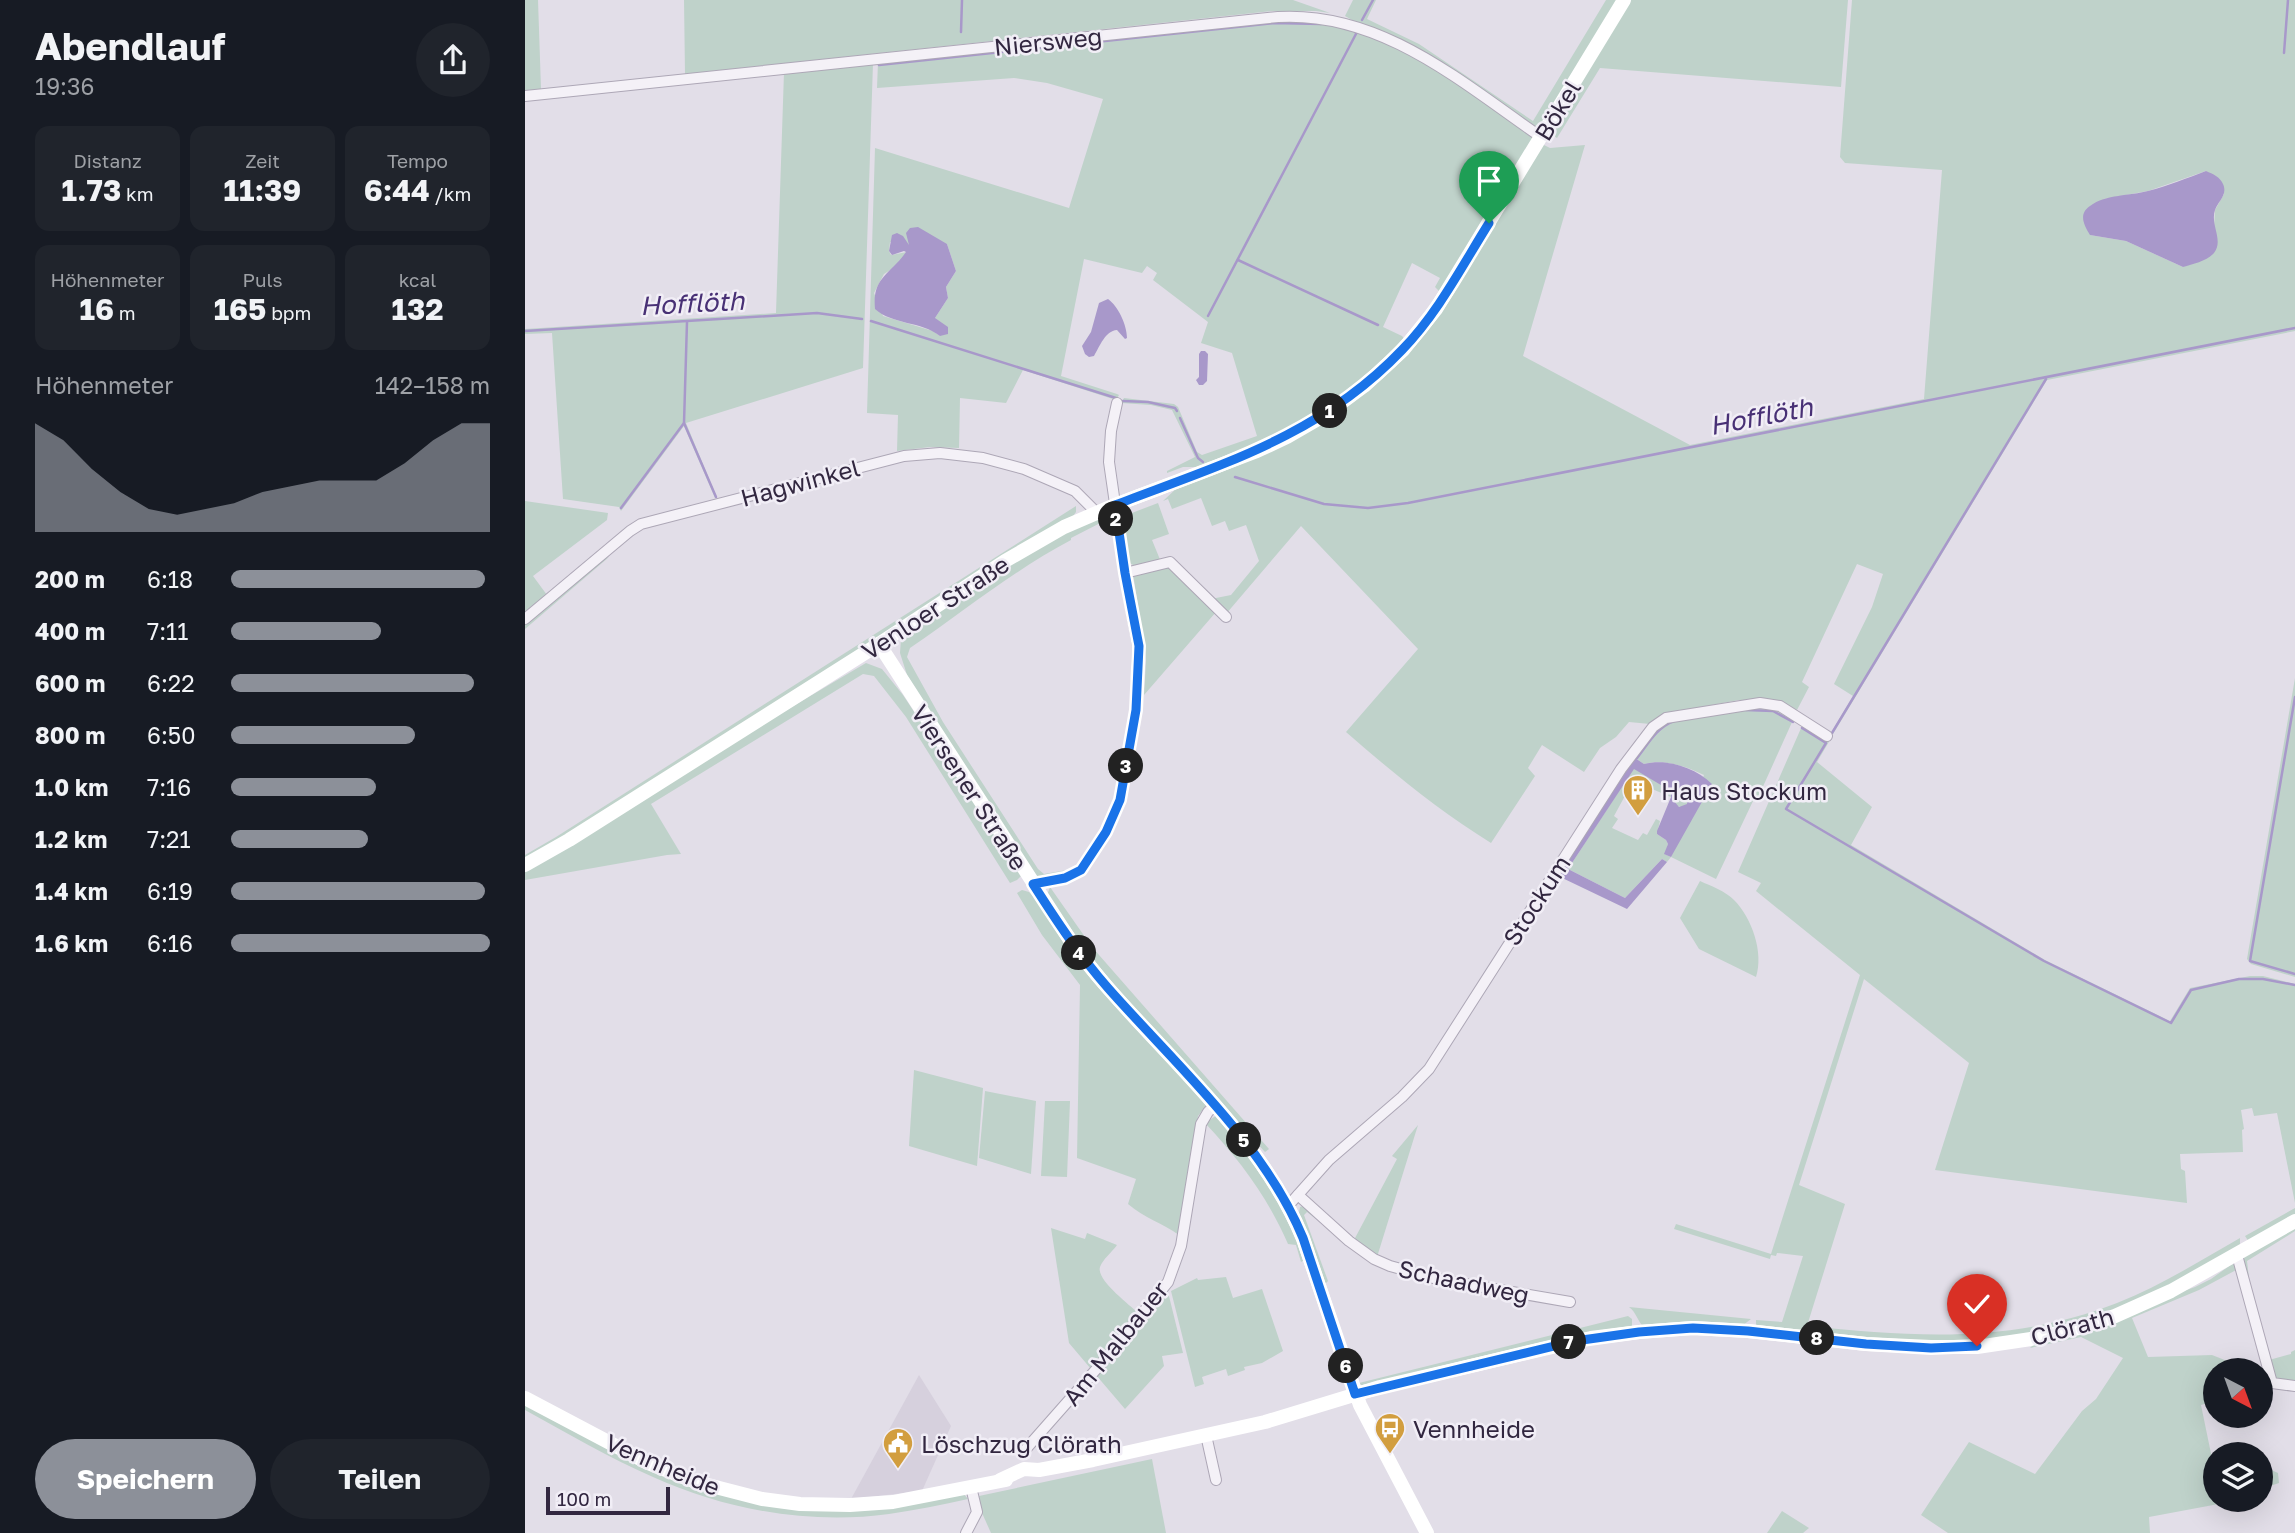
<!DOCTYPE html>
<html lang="de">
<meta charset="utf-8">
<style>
body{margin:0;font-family:"Golos Text",sans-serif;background:#20242c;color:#f1f3f6;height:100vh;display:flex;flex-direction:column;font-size:26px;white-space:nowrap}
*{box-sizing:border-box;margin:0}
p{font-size:23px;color:#9ea1a6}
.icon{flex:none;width:38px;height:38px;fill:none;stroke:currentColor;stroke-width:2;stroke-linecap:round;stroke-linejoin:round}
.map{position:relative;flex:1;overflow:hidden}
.sheet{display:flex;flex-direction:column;background:#171b24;width:525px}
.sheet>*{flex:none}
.needle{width:46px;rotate:139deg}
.controls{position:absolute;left:1678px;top:1358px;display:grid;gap:14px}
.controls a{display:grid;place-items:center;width:70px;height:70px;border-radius:50%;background:#171b24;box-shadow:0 7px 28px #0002;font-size:35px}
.scale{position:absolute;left:21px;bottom:18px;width:124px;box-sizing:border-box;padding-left:7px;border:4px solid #322740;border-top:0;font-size:19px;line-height:24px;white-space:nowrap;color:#322740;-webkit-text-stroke:5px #f1eef6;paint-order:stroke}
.pin{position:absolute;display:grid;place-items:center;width:60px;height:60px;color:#fff;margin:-72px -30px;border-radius:50% 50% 50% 0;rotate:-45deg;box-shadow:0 0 7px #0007}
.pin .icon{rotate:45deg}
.km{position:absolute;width:35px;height:35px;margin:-18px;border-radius:50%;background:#222;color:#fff;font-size:19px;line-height:35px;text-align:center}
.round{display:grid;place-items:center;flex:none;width:74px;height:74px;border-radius:37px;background:#20242c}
.overview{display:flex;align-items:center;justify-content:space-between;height:119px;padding:0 35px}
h1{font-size:38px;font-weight:700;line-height:52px}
.figures{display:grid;grid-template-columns:repeat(3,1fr);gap:10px;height:119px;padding:7px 35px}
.figures div{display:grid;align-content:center;border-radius:14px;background:#20242c;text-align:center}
.figures b{font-size:30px;font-weight:700}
.figures small{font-size:19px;font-weight:400}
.figures p{font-size:19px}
.chart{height:196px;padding:14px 35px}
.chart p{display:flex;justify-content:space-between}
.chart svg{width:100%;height:126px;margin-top:7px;fill:#8c9099;opacity:.7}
.button{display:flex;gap:14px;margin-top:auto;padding:14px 35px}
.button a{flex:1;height:80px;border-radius:42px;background:#8c9099;color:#fff;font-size:28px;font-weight:700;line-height:80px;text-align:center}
.button a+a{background:#20242c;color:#f1f3f6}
ul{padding:0 35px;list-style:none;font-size:23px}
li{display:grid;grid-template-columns:112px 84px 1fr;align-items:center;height:52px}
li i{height:18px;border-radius:9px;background:#8c9099}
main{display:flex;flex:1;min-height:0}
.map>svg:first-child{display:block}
.built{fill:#d6d0dd}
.green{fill:#bfd2ca;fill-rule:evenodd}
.water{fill:#a898ca;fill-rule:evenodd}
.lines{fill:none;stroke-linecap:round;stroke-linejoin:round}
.stream{stroke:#a898ca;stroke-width:2.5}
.street-casing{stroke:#ada7b6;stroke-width:12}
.street{stroke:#f4f1f7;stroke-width:10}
.secondary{stroke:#fff;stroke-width:14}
.route-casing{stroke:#fff;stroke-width:14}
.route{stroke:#1a73e8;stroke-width:9}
.labels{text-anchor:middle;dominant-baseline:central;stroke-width:5;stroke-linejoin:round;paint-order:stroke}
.street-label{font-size:24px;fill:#322740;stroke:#f1eef6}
.poi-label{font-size:24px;fill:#322740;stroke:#f1eef6;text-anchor:start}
.water-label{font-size:26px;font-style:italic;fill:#483075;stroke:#f1eef6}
</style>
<main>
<section class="sheet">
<div class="overview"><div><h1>Abendlauf</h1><p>19:36</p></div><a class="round"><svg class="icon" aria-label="share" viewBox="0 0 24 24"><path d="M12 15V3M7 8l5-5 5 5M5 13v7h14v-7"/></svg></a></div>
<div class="figures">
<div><p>Distanz</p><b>1.73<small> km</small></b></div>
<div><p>Zeit</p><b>11:39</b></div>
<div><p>Tempo</p><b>6:44<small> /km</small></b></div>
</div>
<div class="figures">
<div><p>Höhenmeter</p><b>16<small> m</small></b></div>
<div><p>Puls</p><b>165<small> bpm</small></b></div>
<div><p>kcal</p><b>132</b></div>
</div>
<div class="chart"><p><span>Höhenmeter</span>142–158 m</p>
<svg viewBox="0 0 160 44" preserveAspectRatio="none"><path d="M0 44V6L10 12L20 22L30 30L40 36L50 38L60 36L70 34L80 30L90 28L100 26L110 26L120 26L130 20L140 12L150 6L160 6V44z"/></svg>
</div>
<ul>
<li><b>200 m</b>6:18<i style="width:98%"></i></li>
<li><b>400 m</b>7:11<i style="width:58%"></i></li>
<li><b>600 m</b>6:22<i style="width:94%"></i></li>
<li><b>800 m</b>6:50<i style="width:71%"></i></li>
<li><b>1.0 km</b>7:16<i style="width:56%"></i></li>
<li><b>1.2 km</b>7:21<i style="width:53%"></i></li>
<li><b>1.4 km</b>6:19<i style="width:98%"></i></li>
<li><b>1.6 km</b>6:16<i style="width:100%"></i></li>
</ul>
<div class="button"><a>Speichern</a><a>Teilen</a></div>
</section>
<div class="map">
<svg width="1770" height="1533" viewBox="0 0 1770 1533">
<rect width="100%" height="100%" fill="#e2dee8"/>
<polygon class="built" points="394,1375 426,1426 397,1491 326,1499"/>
<g class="green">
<polygon points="0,0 13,0 16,89 0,91"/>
<polygon points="159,0 768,0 805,13 791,11 748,11 160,74"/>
<polygon points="828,0 851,0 842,19 894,44 1008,121 1081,0 1093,0 1017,125 1010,128 820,16"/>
<polygon points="1104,0 1323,0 1316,87 1075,68 1032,138 1024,133"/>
<path d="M 1327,0 L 1770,0 L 1770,331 L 1522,380 L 1308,734 L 1306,733 L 1328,696 L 1309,684 L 1347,607 L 1358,574 L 1332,564 L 1277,682 L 1284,687 L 1272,710 L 1253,700 L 1214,700 L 1138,714 L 1125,724 L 1104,722 L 1091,737 L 1075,748 L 1059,772 L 1017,745 L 1003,768 L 1010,776 L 966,843 C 913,810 868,773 821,732 L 893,649 L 776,526 L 701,614 L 686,599 L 706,595 L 734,561 L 721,525 L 704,531 L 700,521 L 687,526 L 676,498 L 647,509 L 643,499 L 638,501 L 655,485 L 703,467 L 870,365 L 1017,144 L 1025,148 L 1060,145 L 998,356 L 1165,445 L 1399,399 L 1417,170 L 1320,163 L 1315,157 ZM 1681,171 L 1699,194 L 1690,210 L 1689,228 L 1658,267 L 1601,241 L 1565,235 L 1579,199 L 1623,191 Z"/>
<path d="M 749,20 L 791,20 L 820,26 L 897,58 L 1007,135 L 1008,138 L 915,292 L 910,287 L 915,278 L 887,263 L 858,327 L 877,336 L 881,341 L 799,409 L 757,434 L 679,467 L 658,467 L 642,473 L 642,471 L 670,457 L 647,410 L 626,405 L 596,403 L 599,398 L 649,404 L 653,407 L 672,452 L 677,455 L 732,436 L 707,353 L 676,343 L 683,322 L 628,280 L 632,273 L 622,266 L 617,273 L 559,259 L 536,376 L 592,394 L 594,395 L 591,400 L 498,370 L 481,403 L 435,398 L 434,448 L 405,447 L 372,451 L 373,415 L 342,413 L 350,148 L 544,208 L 578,99 L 522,83 L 489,78 L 352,88 L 353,62 ZM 365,242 L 383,245 L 422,244 L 431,271 L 421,287 L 423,298 L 410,318 L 415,336 L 408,331 L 358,316 L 349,293 L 359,274 L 370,267 L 382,252 L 366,255 L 364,251 Z"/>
<polygon points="348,63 338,368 161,423 192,498 190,498 159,426 96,511 94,507 38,499 27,333 0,334 0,329 251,313 259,72"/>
<polygon points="0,501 83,513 82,520 8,576 22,595 0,614"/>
<polygon points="633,503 644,534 627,540 636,562 613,568 603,562 597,522 599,516"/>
<polygon points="551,506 551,512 546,519 340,646 33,841 0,859 0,855 31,837"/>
<path d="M 576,516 L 585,518 L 546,538 L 546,540 C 489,570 438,612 385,648 L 382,657 L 418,722 L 513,869 L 519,874 L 548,869 L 520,879 L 505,874 L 382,675 L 375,653 L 376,639 L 479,567 L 511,548 Z"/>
<polygon points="84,557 0,629 0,625 75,561"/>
<polygon points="644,565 691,612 619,695 621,661 619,642 608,574"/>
<polygon points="341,663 357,669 378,695 497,875 492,880 485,883 381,717 349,676 338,674 126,804 156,854 142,855 0,880 0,870 199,747"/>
<polygon points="1770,678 1770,977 1726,964 1722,959"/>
<path d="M 1233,707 L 1249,709 L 1268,720 L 1231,802 L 1228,801 L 1191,879 L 1146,857 L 1142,862 L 1137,859 L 1100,898 L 1043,869 L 1109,768 L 1143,788 L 1146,791 L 1146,797 L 1108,781 L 1089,816 L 1093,819 L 1087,828 L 1113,840 L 1118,833 L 1122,835 L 1131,819 L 1135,821 L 1132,834 L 1141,840 L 1143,844 L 1140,854 L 1146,857 L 1179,775 C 1160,766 1139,759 1119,764 L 1110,758 L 1139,723 Z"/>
<path d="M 1277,726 L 1300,741 L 1305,740 L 1292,762 L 1347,807 L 1326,845 L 1520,960 L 1645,1021 L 1665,988 L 1725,976 L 1738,976 L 1770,984 L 1770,1203 L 1752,1113 L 1729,1116 L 1727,1108 L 1716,1110 L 1719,1129 L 1717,1130 L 1718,1152 L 1655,1154 L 1656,1169 L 1660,1171 L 1662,1203 L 1410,1170 L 1444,1063 L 1339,979 L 1274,1185 L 1320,1204 L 1282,1326 C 1392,1337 1486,1344 1592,1303 C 1635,1286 1675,1261 1715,1238 L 1715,1248 L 1644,1289 L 1554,1324 L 1459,1342 L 1381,1342 L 1231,1326 L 1231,1320 L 1257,1322 L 1278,1256 L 1252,1253 L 1251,1256 L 1246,1255 L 1245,1259 L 1149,1229 L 1151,1224 L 1246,1254 L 1335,975 L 1231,891 L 1236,883 L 1213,872 Z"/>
<circle cx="1156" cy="799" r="8"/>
<path d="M 1175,881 C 1186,886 1200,891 1209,900 C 1227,918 1239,953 1231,977 L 1174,949 L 1155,918 Z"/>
<polygon points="525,887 567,947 744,1149 740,1152 585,983 521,898"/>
<path d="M 497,890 L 504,892 L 512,900 L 682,1104 L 673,1116 L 654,1235 C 637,1223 619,1218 603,1204 L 611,1179 L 552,1158 L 555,985 L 517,935 L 492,893 Z"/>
<polygon points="389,1070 458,1088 452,1166 384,1146"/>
<polygon points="460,1091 511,1101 506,1174 454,1158"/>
<polygon points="520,1101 545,1101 542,1177 516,1176"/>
<path d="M 692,1115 L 742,1179 L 781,1259 L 776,1262 L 771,1245 L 763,1244 C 743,1198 715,1160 680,1123 Z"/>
<polygon points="893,1125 852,1257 829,1240 872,1159 867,1156"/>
<polygon points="778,1206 793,1217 791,1219 782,1212 779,1215 803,1281 800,1284 774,1213 775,1207"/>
<polygon points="1770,1208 1770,1217 1724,1242 1720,1236"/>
<polygon points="1770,1226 1770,1231 1722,1261 1725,1287 1718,1259 1719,1256"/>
<path d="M 526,1228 L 560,1239 L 562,1233 L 592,1245 C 587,1252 578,1259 575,1267 C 571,1280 604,1304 613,1313 L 566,1369 L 544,1343 Z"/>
<polygon points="1707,1264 1710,1265 1713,1269 1674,1290 1607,1318 1623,1357 1687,1355 1725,1370 1690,1370 1690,1401 1676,1405 1690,1473 1690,1500 1715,1500 1624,1517 1625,1533 1423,1533 1396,1515 1444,1442 1510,1474 1557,1411 1571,1399 1598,1358 1556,1337 1505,1348 1510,1343 1670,1287 1686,1279"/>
<polygon points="701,1277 708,1298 737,1289 758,1351 737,1363 719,1367 720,1370 703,1376 701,1369 677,1377 679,1384 670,1387 646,1291 672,1278 673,1280"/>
<polygon points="642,1288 658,1353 637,1356 639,1366 600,1409 571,1375"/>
<path d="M 1104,1307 L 1226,1319 L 1217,1326 L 1119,1327 C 1112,1321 1112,1313 1104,1307 Z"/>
<polygon points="1103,1316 1107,1319 1107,1326 837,1386 834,1383"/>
<polygon points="1770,1350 1770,1384 1750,1381 1744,1360 1766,1354 1766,1352"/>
<path d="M 0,1402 L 38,1422 L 249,1506 L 438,1493 L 443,1499 C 417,1505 391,1510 364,1514 C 285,1525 201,1510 128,1477 C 84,1458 42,1433 0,1410 Z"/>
<polygon points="627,1459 641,1533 466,1533 457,1513 454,1496"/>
<polygon points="1736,1469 1744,1469 1753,1473 1754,1483 1745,1486 1736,1495"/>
<polygon points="1257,1511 1284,1528 1278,1533 1242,1533"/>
</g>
<g class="water">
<path d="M 1681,171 C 1688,174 1695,177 1698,184 C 1703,195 1693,201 1690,210 C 1685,225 1699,240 1689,253 C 1682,261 1668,264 1658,267 L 1601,241 L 1565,235 C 1559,225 1553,214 1565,206 C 1581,194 1605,196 1623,191 C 1643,186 1662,178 1681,171 Z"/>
<path d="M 393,227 L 422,244 L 431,271 L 421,287 L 423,298 L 410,318 L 423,327 L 423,334 L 415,336 C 396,321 368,325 350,309 C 347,277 365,275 381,252 L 379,251 L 367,255 L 364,251 L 367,235 L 372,233 L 378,236 L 384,245 L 381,233 L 385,228 Z"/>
<path d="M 583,299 C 593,306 602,325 602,338 L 600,339 L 592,330 C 580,331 575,346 569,356 L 564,357 L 560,354 L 557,346 L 566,332 L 574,303 Z"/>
<polygon points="676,351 680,351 683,354 682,381 678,385 674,385 671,380 674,377 674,354"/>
<path d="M 1110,758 L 1119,764 C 1141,758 1170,767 1187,784 L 1146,857 L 1139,854 L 1143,844 L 1141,840 L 1132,834 L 1132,831 L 1146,797 L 1146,791 L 1109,769 L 1043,869 L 1100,898 L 1137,859 L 1142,862 L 1102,909 L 1031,875 ZM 1157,790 L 1163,794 L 1162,804 L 1154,807 L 1148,800 L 1150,794 Z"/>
</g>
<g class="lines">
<g class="stream">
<polyline points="837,20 848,0"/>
<polyline points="436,32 437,0"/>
<polyline points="1759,53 1763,0"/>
<polyline points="354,65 749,23 796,24"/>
<polyline points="713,260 853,325"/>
<polyline points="683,316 832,32 830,32"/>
<polyline points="346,321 591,398"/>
<polyline points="0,331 292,313 337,319"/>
<polyline points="598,401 623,402 650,408 652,411"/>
<polyline points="655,418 673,458 678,462"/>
<polyline points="159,423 191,497"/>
<polyline points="710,477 799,504 843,508 883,503 1770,328"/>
<polyline points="96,508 159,423 162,322"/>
<polyline points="1770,697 1725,961 1770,974"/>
<polyline points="1221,710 1248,711 1268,722"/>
<polyline points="1277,728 1301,743 1261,809 1519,961 1646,1023 1666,990 1714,979 1738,979 1770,985"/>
<polyline points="1307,733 1521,379"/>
<path d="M 1112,758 C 1123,744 1132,727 1149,721"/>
</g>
<g class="street-casing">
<g id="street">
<path d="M 0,96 L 753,17 C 856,11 936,82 1016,137"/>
<polyline points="600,573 645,562 701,617"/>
<polyline points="0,619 105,531 116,524 379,456 415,453 458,458 499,469 550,491 571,512"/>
<polyline points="508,884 540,878 556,870 581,832 595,800 611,710 613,646 600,573 584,462 586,431 592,403"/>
<polyline points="773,1195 824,1241 849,1259 865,1266 912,1279 1045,1302"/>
<polyline points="763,1206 804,1160 877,1097 904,1069 1096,769 1128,727 1141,718 1235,703 1255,706 1302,736"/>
<polyline points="1712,1255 1747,1383 1770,1386"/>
<polyline points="681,1435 691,1480"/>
<polyline points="500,1450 575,1365 643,1282 656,1246 676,1124 683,1112 689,1106"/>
<polyline points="441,1533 452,1512 446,1487"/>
</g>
</g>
<use href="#street" class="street"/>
<g class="secondary">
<path d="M 354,644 L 549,946 C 621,1043 732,1125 778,1239 L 835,1405 L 902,1533"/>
<polyline points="0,865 44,840 354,644 480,561 539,527 590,505 732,451 762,437 800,415 839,386 878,350 911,309 1099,0"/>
<polyline points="0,1398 123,1463 171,1482 237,1499 275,1504 325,1505 368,1502 481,1480"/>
<polyline points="475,1480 499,1469 514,1470 568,1460 740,1422 855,1387 1066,1338 1114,1332 1168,1328 1223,1331 1341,1344 1406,1347 1452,1347 1506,1339 1554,1328 1590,1316 1646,1291 1770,1221"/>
</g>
</g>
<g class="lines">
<g class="route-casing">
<path id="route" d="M 964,223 C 937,266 913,313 877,350 C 795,436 697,464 590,505 L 600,573 L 614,646 L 611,710 L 595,800 L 581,832 L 556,870 L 540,878 L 508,884 C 531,920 554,955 583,988 C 650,1064 739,1143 778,1238 L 830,1394 L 1050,1341 L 1114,1332 L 1168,1328 L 1223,1331 L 1341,1344 L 1406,1348 L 1452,1346"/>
</g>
<use href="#route" class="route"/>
</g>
<defs>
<g id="building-pin" transform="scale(1.575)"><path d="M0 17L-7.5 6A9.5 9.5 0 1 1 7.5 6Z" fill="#d29e3f" stroke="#f1eef6"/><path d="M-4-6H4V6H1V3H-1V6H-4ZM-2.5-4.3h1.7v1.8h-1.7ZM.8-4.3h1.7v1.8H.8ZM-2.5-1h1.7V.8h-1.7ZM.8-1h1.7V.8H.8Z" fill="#fff"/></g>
<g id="bus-pin" transform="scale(1.575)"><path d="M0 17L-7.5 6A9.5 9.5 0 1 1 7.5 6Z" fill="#d29e3f" stroke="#f1eef6"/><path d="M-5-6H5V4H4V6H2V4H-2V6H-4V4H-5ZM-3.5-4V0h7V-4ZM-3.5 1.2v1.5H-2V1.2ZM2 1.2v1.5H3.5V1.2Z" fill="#fff"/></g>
<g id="civic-pin" transform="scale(1.575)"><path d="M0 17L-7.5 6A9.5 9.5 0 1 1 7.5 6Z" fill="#d29e3f" stroke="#f1eef6"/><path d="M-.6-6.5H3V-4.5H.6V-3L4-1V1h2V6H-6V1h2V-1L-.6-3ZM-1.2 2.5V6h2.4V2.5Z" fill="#fff"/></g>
</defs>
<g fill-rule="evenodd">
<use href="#building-pin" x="1113" y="790"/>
<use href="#bus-pin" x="865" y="1428"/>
<use href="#civic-pin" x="373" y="1443"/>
</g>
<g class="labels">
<g class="street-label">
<text transform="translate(523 41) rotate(-6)">Niersweg</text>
<text transform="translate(1032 110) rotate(-59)">Bökel</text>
<text transform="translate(275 482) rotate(-15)">Hagwinkel</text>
<text transform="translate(410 607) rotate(-33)">Venloer Straße</text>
<text transform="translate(445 787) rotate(57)">Viersener Straße</text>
<text transform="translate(1011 900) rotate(-57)">Stockum</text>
<text transform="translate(939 1281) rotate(12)">Schaadweg</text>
<text transform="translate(1547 1326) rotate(-15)">Clörath</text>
<text transform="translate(590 1343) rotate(-51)">Am Malbauer</text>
<text transform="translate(138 1464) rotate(23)">Vennheide</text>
</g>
<g class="poi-label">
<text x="1136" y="790">Haus Stockum</text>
<text x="888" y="1428">Vennheide</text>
<text x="396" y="1443">Löschzug Clörath</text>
</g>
<g class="water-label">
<text transform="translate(167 303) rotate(-3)">Hofflöth</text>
<text transform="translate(1236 416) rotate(-11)">Hofflöth</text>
</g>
</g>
</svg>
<div class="controls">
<a><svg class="needle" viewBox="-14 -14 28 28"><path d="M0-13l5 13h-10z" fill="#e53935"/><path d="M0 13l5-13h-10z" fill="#9ea1a6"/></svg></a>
<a><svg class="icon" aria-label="layers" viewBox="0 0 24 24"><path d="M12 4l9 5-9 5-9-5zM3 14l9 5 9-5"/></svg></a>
</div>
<div class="scale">100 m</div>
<div class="pin" style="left:964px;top:223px;background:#1e9e55"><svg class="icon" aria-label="arrive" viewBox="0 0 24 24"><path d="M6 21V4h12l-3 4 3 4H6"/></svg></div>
<div class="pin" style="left:1452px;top:1346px;background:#d93025"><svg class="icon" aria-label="check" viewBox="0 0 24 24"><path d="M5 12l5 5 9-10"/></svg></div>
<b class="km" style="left:805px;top:411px">1</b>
<b class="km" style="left:591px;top:519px">2</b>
<b class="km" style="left:601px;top:766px">3</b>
<b class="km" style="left:554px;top:953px">4</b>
<b class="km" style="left:719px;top:1140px">5</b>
<b class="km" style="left:821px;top:1366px">6</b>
<b class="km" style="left:1044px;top:1342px">7</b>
<b class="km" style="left:1292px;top:1338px">8</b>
</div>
</main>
